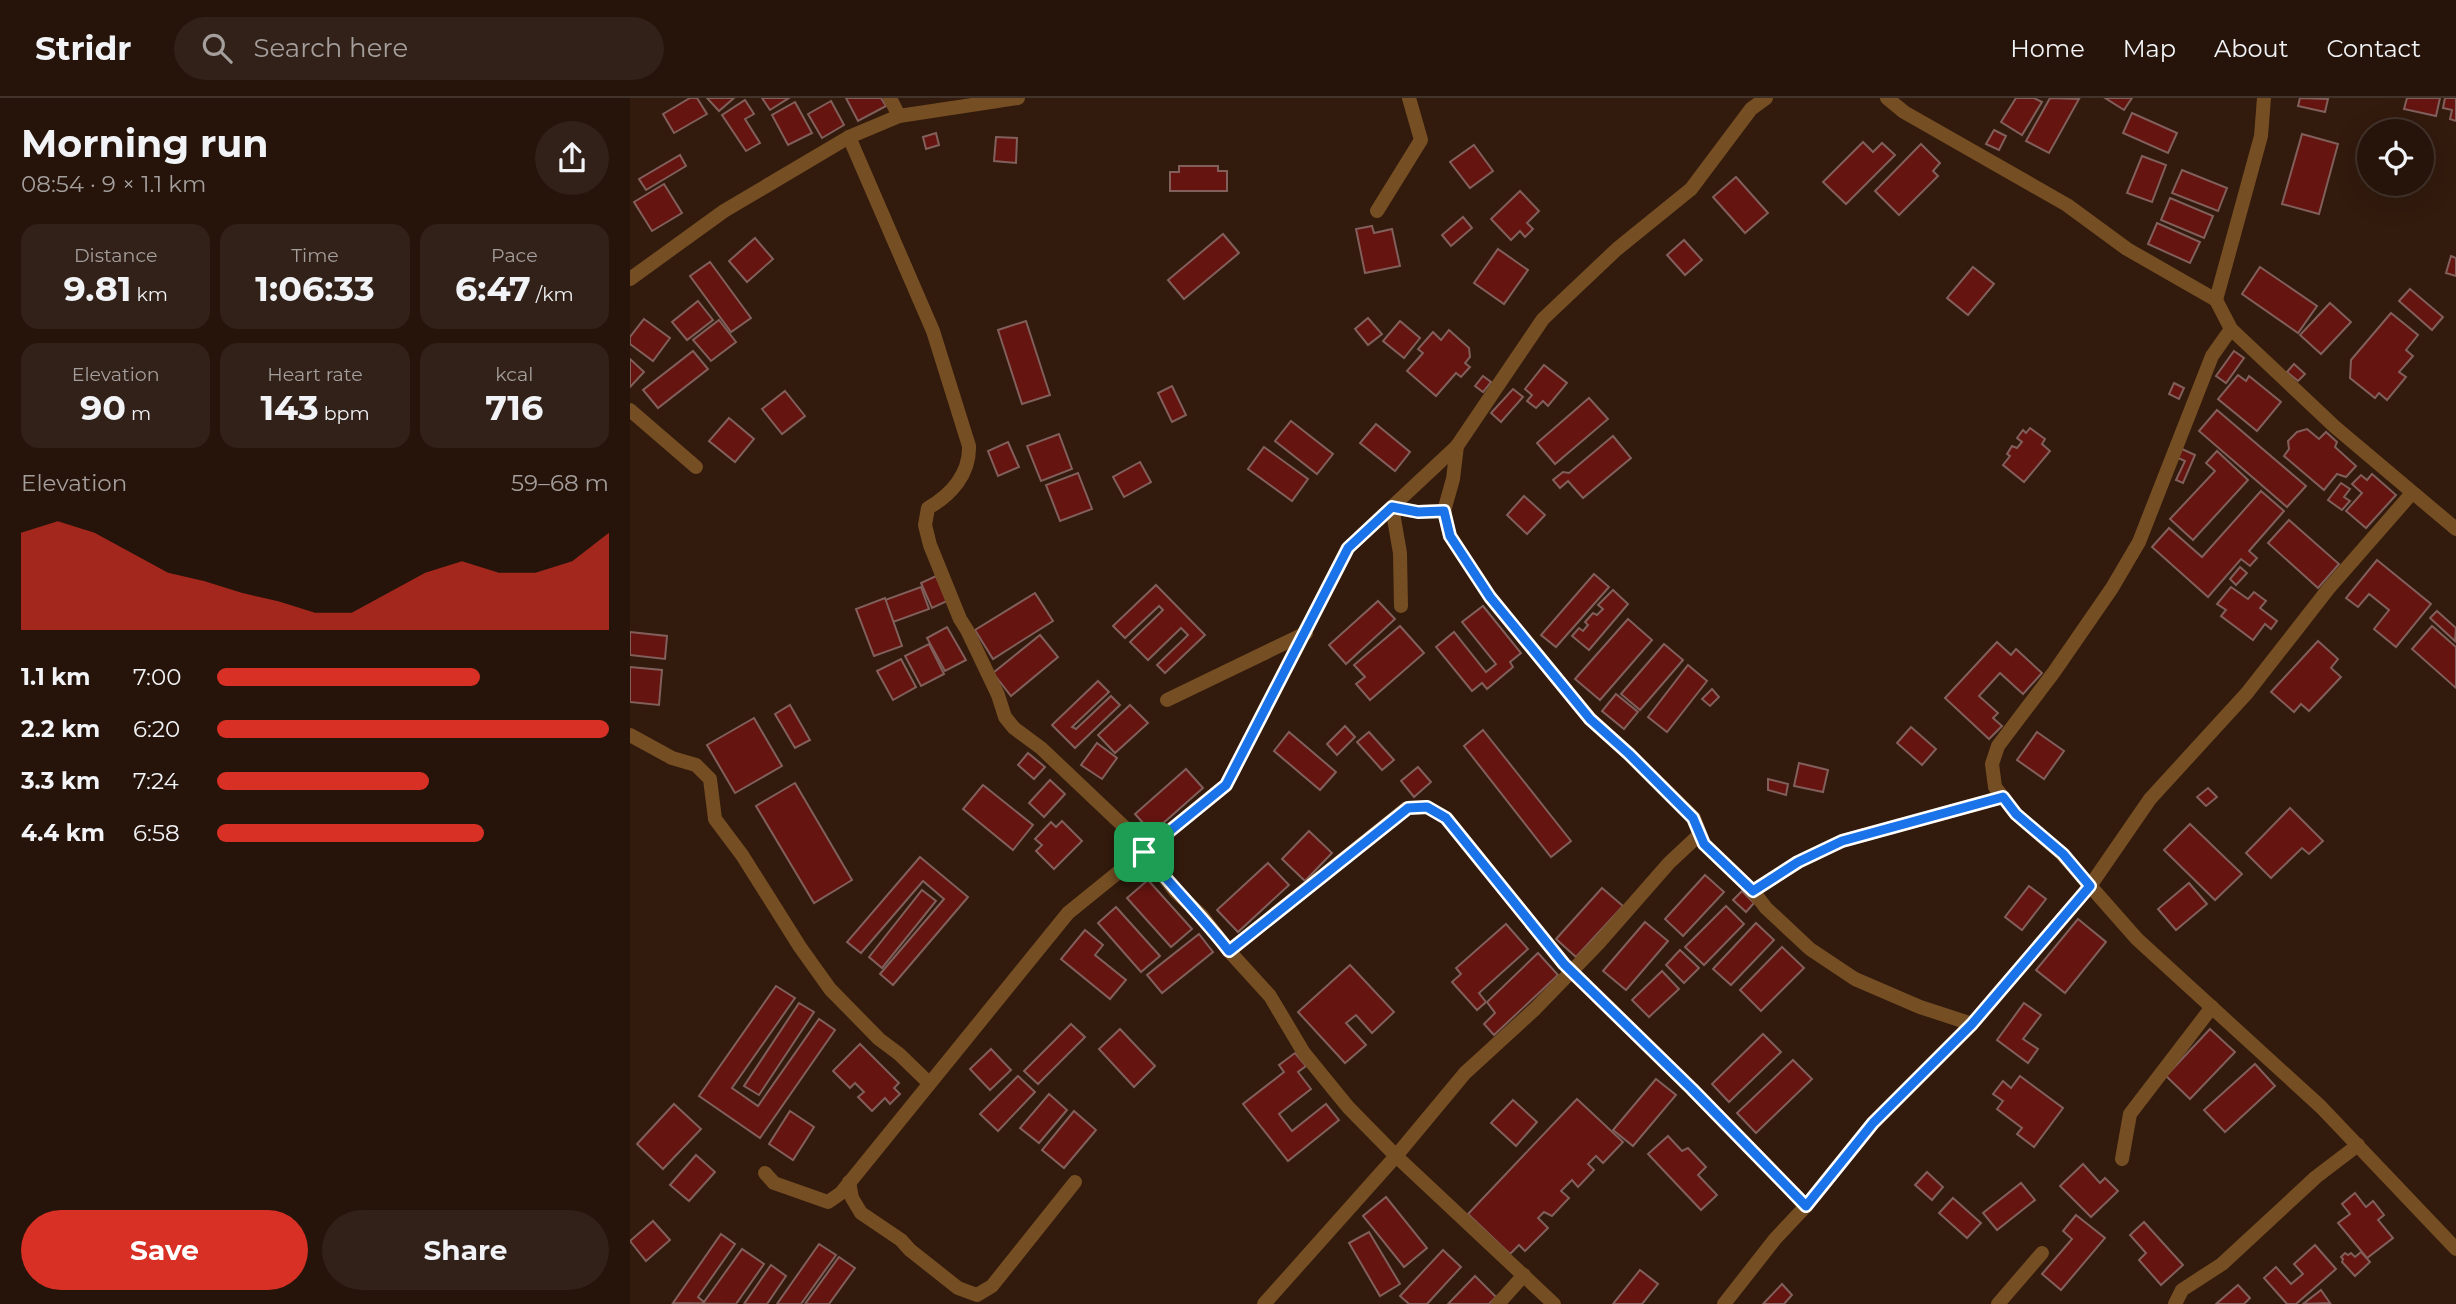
<!DOCTYPE html>
<meta charset="utf-8">
<style>
body{margin:0;font-family:Montserrat,sans-serif;background:#322118;color:#f1f3f6;height:100vh;display:flex;flex-direction:column;font-size:26px;white-space:nowrap}
*{box-sizing:border-box;margin:0}
p{font-size:23px;color:#a49e9c}
.icon{flex:none;width:38px;height:38px;fill:none;stroke:currentColor;stroke-width:2;stroke-linecap:round;stroke-linejoin:round}
.map{position:relative;flex:1;overflow:hidden}
.panel{display:flex;flex-direction:column;background:#26140a;width:630px}
.panel>*{flex:none}
.tools{position:absolute;left:1727px;top:21px;display:grid;gap:14px}
.tools a{display:grid;place-items:center;width:77px;height:77px;border-radius:50%;background:#26140a;box-shadow:0 7px 28px #0002,0 0 0 2px #42332b;font-size:35px}
.pin{position:absolute;display:grid;place-items:center;width:60px;height:60px;color:#fff;margin:-30px;border-radius:14px;box-shadow:0 4px 10px #0006}
.round{display:grid;place-items:center;flex:none;width:74px;height:74px;border-radius:37px;background:#322118}
.summary{display:flex;align-items:center;justify-content:space-between;height:119px;padding:0 21px}
h1{font-size:38px;font-weight:700;line-height:52px}
.metrics{display:grid;grid-template-columns:repeat(3,1fr);gap:10px;height:119px;padding:7px 21px}
.metrics div{display:grid;align-content:center;border-radius:18px;background:#322118;text-align:center}
.metrics b{font-size:35px;font-weight:700}
.metrics small{font-size:19px;font-weight:400}
.metrics p{font-size:19px}
.chart{height:196px;padding:14px 21px}
.chart p{display:flex;justify-content:space-between}
.chart svg{width:100%;height:126px;margin-top:7px;fill:#d93025;opacity:.7}
.action{display:flex;gap:14px;margin-top:auto;padding:14px 21px}
.action a{flex:1;height:80px;border-radius:42px;background:#d93025;color:#fff;font-size:28px;font-weight:700;line-height:80px;text-align:center}
.action a+a{background:#322118;color:#f1f3f6}
ul{padding:0 21px;list-style:none;font-size:23px}
li{display:grid;grid-template-columns:112px 84px 1fr;align-items:center;height:52px}
li i{height:18px;border-radius:9px;background:#d93025}
header{display:flex;align-items:center;gap:42px;box-sizing:border-box;height:98px;padding:0 35px;background:#26140a;border-bottom:2px solid #42332b}
header strong{font-size:33px}
nav{display:flex;gap:38px;margin-inline-start:auto;font-size:24px}
.search{width:490px;height:63px;background:#322118;display:flex;align-items:center;gap:18px;box-sizing:border-box;padding:0 24px;border-radius:38px;color:#a49e9c;font-size:26px}
main{display:flex;flex:1;min-height:0}
.map>svg:first-child{display:block}
.building{fill:#651410;stroke:#815f5b;stroke-width:2}
.lines{fill:none;stroke-linecap:round;stroke-linejoin:round}
.minor{stroke:#754e23;stroke-width:14}
.route-casing{stroke:#fff;stroke-width:14}
.route{stroke:#1a73e8;stroke-width:9}
</style>
<header>
<strong>Stridr</strong>
<div class="search"><svg class="icon" aria-label="search" viewBox="0 0 24 24"><circle cx="10" cy="10" r="6"/><path d="M15 15l6 6"/></svg>Search here</div>
<nav><a>Home</a><a>Map</a><a>About</a><a>Contact</a></nav>
</header>
<main>
<section class="panel">
<div class="summary"><div><h1>Morning run</h1><p>08:54 · 9 × 1.1 km</p></div><a class="round"><svg class="icon" aria-label="share" viewBox="0 0 24 24"><path d="M12 15V3M7 8l5-5 5 5M5 13v7h14v-7"/></svg></a></div>
<div class="metrics">
<div><p>Distance</p><b>9.81<small> km</small></b></div>
<div><p>Time</p><b>1:06:33</b></div>
<div><p>Pace</p><b>6:47<small> /km</small></b></div>
</div>
<div class="metrics">
<div><p>Elevation</p><b>90<small> m</small></b></div>
<div><p>Heart rate</p><b>143<small> bpm</small></b></div>
<div><p>kcal</p><b>716</b></div>
</div>
<div class="chart"><p><span>Elevation</span>59–68 m</p>
<svg viewBox="0 0 160 44" preserveAspectRatio="none"><path d="M0 44V10L10 6L20 10L30 17L40 24L50 27L60 31L70 34L80 38L90 38L100 31L110 24L120 20L130 24L140 24L150 20L160 10V44z"/></svg>
</div>
<ul>
<li><b>1.1 km</b>7:00<i style="width:67%"></i></li>
<li><b>2.2 km</b>6:20<i style="width:100%"></i></li>
<li><b>3.3 km</b>7:24<i style="width:54%"></i></li>
<li><b>4.4 km</b>6:58<i style="width:68%"></i></li>
</ul>
<div class="action"><a>Save</a><a>Share</a></div>
</section>
<div class="map">
<svg width="1826" height="1206" viewBox="0 0 1826 1206">
<rect width="100%" height="100%" fill="#321a0d"/>
<g class="building">
<polygon points="60,0 67,0 77,16 44,35 33,16"/>
<polygon points="77,0 104,0 89,13"/>
<polygon points="132,0 159,0 140,12"/>
<polygon points="216,0 251,0 256,8 228,23"/>
<polygon points="1386,0 1404,0 1412,4 1392,37 1371,24"/>
<polygon points="1420,0 1449,1 1419,55 1396,43"/>
<polygon points="1475,0 1502,0 1494,12"/>
<polygon points="1670,0 1698,1 1695,14 1668,8"/>
<polygon points="1777,0 1810,0 1806,18 1774,11"/>
<polygon points="1815,0 1826,0 1826,23 1820,21 1822,12 1813,10"/>
<polygon points="115,2 124,16 115,21 130,45 116,53 92,17"/>
<polygon points="201,3 214,27 192,40 178,16"/>
<polygon points="165,4 182,35 158,47 142,17"/>
<polygon points="1502,15 1547,35 1538,55 1493,35"/>
<polygon points="1364,32 1376,38 1369,52 1356,46"/>
<polygon points="306,35 309,47 296,51 293,39"/>
<polygon points="1672,36 1708,46 1689,116 1652,106"/>
<polygon points="366,39 387,40 386,65 364,63"/>
<polygon points="1233,44 1243,54 1252,45 1265,57 1216,106 1193,84"/>
<polygon points="1291,46 1310,65 1303,73 1308,78 1269,117 1245,93"/>
<polygon points="844,47 863,73 840,90 820,64"/>
<polygon points="50,57 56,68 16,92 9,81"/>
<polygon points="1512,58 1536,67 1522,104 1497,95"/>
<polygon points="549,68 588,68 588,73 597,73 597,93 540,93 540,74 549,74"/>
<polygon points="1552,72 1597,90 1588,113 1542,95"/>
<polygon points="1106,79 1138,115 1115,135 1083,99"/>
<polygon points="34,86 52,115 22,133 4,104"/>
<polygon points="890,93 909,113 897,125 903,131 895,139 890,133 881,142 861,121"/>
<polygon points="1540,100 1583,118 1574,140 1531,122"/>
<polygon points="833,119 842,130 821,148 812,137"/>
<polygon points="1527,125 1570,144 1560,165 1518,146"/>
<polygon points="742,128 744,135 762,131 770,168 735,175 726,131"/>
<polygon points="593,136 609,155 554,201 538,182"/>
<polygon points="125,140 143,161 117,184 99,163"/>
<polygon points="1054,142 1072,162 1055,177 1037,157"/>
<polygon points="868,151 898,172 874,206 844,185"/>
<polygon points="1821,158 1826,160 1826,178 1816,175"/>
<polygon points="80,164 121,220 101,234 60,178"/>
<polygon points="1343,169 1364,186 1338,217 1317,200"/>
<polygon points="1630,169 1687,208 1668,235 1612,196"/>
<polygon points="1780,191 1813,219 1802,232 1769,203"/>
<polygon points="68,203 83,222 57,242 42,224"/>
<polygon points="1700,205 1721,224 1691,256 1670,237"/>
<polygon points="1761,215 1788,237 1776,252 1783,258 1769,274 1776,279 1757,302 1749,295 1745,300 1720,280 1721,262"/>
<polygon points="738,220 752,236 738,247 725,231"/>
<polygon points="14,221 40,240 23,263 0,246 0,239"/>
<polygon points="89,222 106,244 81,263 63,242"/>
<polygon points="396,223 420,297 392,306 368,232"/>
<polygon points="770,223 790,240 774,260 753,243"/>
<polygon points="819,232 839,250 840,259 835,265 840,269 831,279 826,275 806,298 777,273 793,255 788,251 803,234 811,242"/>
<polygon points="63,253 78,271 28,310 13,292"/>
<polygon points="1604,253 1614,260 1596,285 1586,278"/>
<polygon points="0,261 14,274 0,289"/>
<polygon points="1664,266 1675,276 1668,283 1657,274"/>
<polygon points="914,267 937,285 918,308 913,303 906,310 897,303 902,297 895,291"/>
<polygon points="1608,277 1616,283 1619,278 1651,304 1627,333 1588,301"/>
<polygon points="853,278 861,284 853,294 845,288"/>
<polygon points="1544,285 1554,290 1549,301 1539,296"/>
<polygon points="542,288 556,317 542,324 528,295"/>
<polygon points="883,291 893,299 871,324 861,315"/>
<polygon points="155,293 175,318 152,336 132,311"/>
<polygon points="959,300 978,321 925,366 907,345"/>
<polygon points="1587,312 1676,388 1657,409 1569,333"/>
<polygon points="99,320 124,341 105,364 79,343"/>
<polygon points="661,323 703,356 687,376 645,343"/>
<polygon points="746,326 780,354 765,373 730,345"/>
<polygon points="1400,330 1415,341 1412,346 1420,353 1394,384 1373,367 1380,358 1377,356 1382,348 1387,350 1392,344 1387,340 1393,332 1396,335"/>
<polygon points="1677,331 1689,341 1696,334 1707,344 1705,349 1726,368 1716,379 1707,376 1694,392 1654,358 1659,351 1658,343 1667,334"/>
<polygon points="429,336 442,371 411,383 397,348"/>
<polygon points="983,338 1001,360 953,400 938,383 930,390 923,382 933,374 939,375"/>
<polygon points="378,344 389,369 368,378 358,353"/>
<polygon points="634,349 678,381 662,403 618,371"/>
<polygon points="1552,351 1565,357 1553,385 1546,382 1555,363 1548,360"/>
<polygon points="1587,353 1618,382 1563,442 1540,421 1585,373 1576,365"/>
<polygon points="510,364 521,384 494,399 483,379"/>
<polygon points="448,375 462,411 430,423 416,387"/>
<polygon points="1742,376 1766,397 1736,430 1716,413 1732,395 1722,386 1731,377 1737,382"/>
<polygon points="1711,385 1720,391 1714,399 1720,403 1712,412 1698,402"/>
<polygon points="1631,393 1654,413 1619,453 1627,460 1620,468 1611,461 1578,499 1522,449 1539,430 1572,459"/>
<polygon points="894,398 915,417 897,436 877,417"/>
<polygon points="1659,422 1709,466 1688,490 1638,445"/>
<polygon points="1747,462 1801,506 1766,549 1744,531 1759,512 1739,496 1728,509 1716,500"/>
<polygon points="1610,469 1617,475 1606,487 1600,481"/>
<polygon points="964,476 979,489 926,549 911,537"/>
<polygon points="306,478 317,503 302,510 291,485"/>
<polygon points="526,487 575,537 535,575 527,567 558,537 551,530 518,562 500,544 533,512 529,508 495,540 483,528"/>
<polygon points="291,489 299,511 263,524 255,502"/>
<polygon points="1601,489 1618,501 1624,494 1636,503 1630,510 1647,523 1641,531 1635,526 1623,542 1591,518 1596,512 1587,506"/>
<polygon points="983,492 998,506 959,552 942,538 949,530 953,533 958,527 955,524 963,515 967,517 973,511 968,507"/>
<polygon points="405,495 423,523 363,561 345,532"/>
<polygon points="255,500 272,548 244,558 226,511"/>
<polygon points="748,503 765,521 716,566 699,547"/>
<polygon points="853,508 891,555 880,564 883,569 857,591 852,585 842,593 806,549 824,534 856,574 866,566 832,524"/>
<polygon points="1807,513 1826,530 1825,543 1800,520"/>
<polygon points="998,521 1022,542 970,602 945,581"/>
<polygon points="770,528 794,555 740,602 726,586 735,579 724,567"/>
<polygon points="1802,528 1826,549 1826,590 1782,551"/>
<polygon points="317,529 336,562 315,573 297,540"/>
<polygon points="0,534 37,538 35,561 0,557"/>
<polygon points="410,537 428,559 381,598 363,575"/>
<polygon points="1688,543 1708,561 1701,570 1711,579 1679,613 1671,606 1664,614 1641,594"/>
<polygon points="1367,544 1381,557 1386,551 1412,575 1393,596 1370,575 1349,598 1368,615 1363,620 1372,628 1359,641 1315,600"/>
<polygon points="299,546 314,576 291,588 275,558"/>
<polygon points="1034,546 1053,562 1010,612 991,596"/>
<polygon points="271,561 286,589 263,602 247,573"/>
<polygon points="1058,567 1077,583 1037,634 1018,619"/>
<polygon points="0,569 32,572 29,607 0,604"/>
<polygon points="468,583 479,594 442,629 446,631 481,598 490,607 445,650 422,627"/>
<polygon points="1082,591 1089,599 1080,608 1072,601"/>
<polygon points="986,596 1008,614 994,631 972,613"/>
<polygon points="160,607 180,642 165,650 145,616"/>
<polygon points="500,607 518,625 485,655 468,637"/>
<polygon points="124,620 152,668 105,695 77,647"/>
<polygon points="715,628 725,639 707,657 697,646"/>
<polygon points="1281,629 1306,651 1292,667 1267,645"/>
<polygon points="853,632 941,743 921,759 834,648"/>
<polygon points="659,634 706,674 690,692 644,653"/>
<polygon points="739,634 764,662 752,672 727,644"/>
<polygon points="1407,634 1434,653 1414,681 1387,662"/>
<polygon points="467,645 487,660 472,681 451,667"/>
<polygon points="398,655 415,669 404,681 388,667"/>
<polygon points="1169,665 1198,672 1193,694 1164,688"/>
<polygon points="788,669 801,684 784,699 771,683"/>
<polygon points="556,671 573,690 522,735 505,716"/>
<polygon points="1138,681 1158,686 1156,697 1138,692"/>
<polygon points="420,682 435,696 414,719 399,705"/>
<polygon points="165,685 222,782 184,805 126,708"/>
<polygon points="353,687 403,727 383,752 333,711"/>
<polygon points="1578,690 1587,699 1576,708 1567,699"/>
<polygon points="1660,710 1693,743 1679,756 1672,750 1641,780 1616,755"/>
<polygon points="432,723 452,743 424,771 406,753 412,747 405,741 421,724 426,729"/>
<polygon points="1560,726 1612,776 1585,802 1534,752"/>
<polygon points="679,733 702,755 675,783 652,761"/>
<polygon points="290,759 338,799 263,887 250,876 314,801 293,783 231,855 217,844"/>
<polygon points="638,765 659,787 608,834 587,812"/>
<polygon points="1075,777 1094,794 1053,838 1035,821"/>
<polygon points="518,782 562,831 541,849 497,800"/>
<polygon points="1559,785 1577,806 1546,832 1528,811"/>
<polygon points="1399,788 1416,801 1392,832 1375,819"/>
<polygon points="972,790 993,808 946,859 926,841"/>
<polygon points="292,792 306,803 252,870 239,859"/>
<polygon points="1112,793 1124,805 1116,814 1103,802"/>
<polygon points="1096,808 1114,826 1074,867 1055,849"/>
<polygon points="486,809 530,858 511,874 468,825"/>
<polygon points="1448,821 1476,844 1435,895 1406,872"/>
<polygon points="1015,824 1038,843 996,892 973,873"/>
<polygon points="1126,825 1144,842 1101,887 1083,871"/>
<polygon points="876,826 898,851 849,895 856,904 847,912 822,884 831,876 826,870"/>
<polygon points="455,832 473,847 465,857 496,882 480,901 431,861"/>
<polygon points="569,836 583,854 532,895 517,877"/>
<polygon points="1152,849 1174,870 1131,913 1110,892"/>
<polygon points="1050,852 1069,870 1054,885 1036,867"/>
<polygon points="908,855 928,877 864,937 854,926 865,915 857,904"/>
<polygon points="720,867 764,914 742,935 726,917 716,925 736,947 715,965 668,914"/>
<polygon points="1032,873 1049,891 1019,919 1002,902"/>
<polygon points="146,888 165,900 102,990 128,1008 189,921 205,932 130,1040 69,998"/>
<polygon points="169,905 184,914 129,997 114,988"/>
<polygon points="1394,905 1411,917 1393,941 1408,951 1398,965 1367,942"/>
<polygon points="441,926 455,939 408,986 394,973"/>
<polygon points="490,931 525,968 504,989 469,951"/>
<polygon points="1580,931 1605,954 1560,1001 1536,978"/>
<polygon points="1133,936 1151,954 1099,1004 1082,986"/>
<polygon points="230,946 269,985 264,990 270,996 260,1006 255,1000 242,1013 228,999 234,994 225,985 220,990 203,973"/>
<polygon points="361,951 381,972 360,992 340,971"/>
<polygon points="665,955 676,968 668,974 681,991 649,1016 662,1033 696,1006 709,1022 658,1063 613,1006 654,974 649,967"/>
<polygon points="1163,962 1182,981 1126,1035 1107,1015"/>
<polygon points="1625,966 1645,988 1595,1034 1574,1012"/>
<polygon points="388,978 405,994 368,1033 350,1016"/>
<polygon points="1390,978 1433,1010 1404,1049 1387,1036 1392,1030 1367,1011 1373,1003 1363,996 1373,983 1381,990"/>
<polygon points="1026,981 1046,997 1003,1048 983,1032"/>
<polygon points="419,996 437,1012 409,1045 390,1030"/>
<polygon points="947,1001 993,1044 973,1065 966,1058 958,1066 964,1072 948,1089 942,1082 931,1093 939,1100 922,1118 914,1114 908,1120 918,1130 895,1153 889,1147 880,1156 838,1116"/>
<polygon points="883,1002 907,1024 886,1048 861,1025"/>
<polygon points="44,1006 71,1031 33,1071 7,1046"/>
<polygon points="160,1013 184,1029 163,1062 139,1046"/>
<polygon points="444,1013 466,1032 434,1070 412,1052"/>
<polygon points="1038,1038 1052,1053 1058,1050 1076,1069 1068,1077 1087,1097 1071,1112 1018,1056"/>
<polygon points="66,1057 85,1074 59,1103 40,1087"/>
<polygon points="1453,1066 1470,1085 1475,1080 1488,1093 1461,1119 1430,1088"/>
<polygon points="1297,1074 1313,1089 1302,1102 1285,1087"/>
<polygon points="1391,1085 1405,1102 1367,1132 1353,1115"/>
<polygon points="1725,1095 1736,1109 1743,1103 1754,1117 1748,1122 1763,1140 1737,1160 1708,1125 1720,1116 1712,1106"/>
<polygon points="756,1099 797,1150 774,1169 733,1118"/>
<polygon points="1323,1100 1351,1125 1337,1140 1309,1115"/>
<polygon points="1446,1117 1475,1140 1431,1192 1412,1176 1442,1141 1433,1133"/>
<polygon points="23,1123 40,1142 16,1163 0,1143"/>
<polygon points="1514,1124 1553,1167 1531,1187 1509,1162 1516,1155 1500,1137"/>
<polygon points="739,1134 770,1186 750,1198 719,1145"/>
<polygon points="91,1136 105,1146 68,1199 74,1204 112,1151 134,1166 106,1206 43,1205"/>
<polygon points="189,1146 206,1157 171,1206 147,1206"/>
<polygon points="1685,1147 1706,1171 1666,1206 1657,1206 1634,1180 1646,1169 1661,1186 1673,1176 1664,1166"/>
<polygon points="813,1152 831,1169 797,1206 779,1206 770,1198"/>
<polygon points="1731,1154 1740,1164 1725,1178 1712,1164 1713,1161 1711,1159 1715,1155 1718,1157 1721,1155 1725,1159"/>
<polygon points="209,1159 225,1170 199,1206 175,1206"/>
<polygon points="141,1167 156,1178 137,1206 114,1206"/>
<polygon points="1010,1172 1028,1186 1012,1206 983,1206"/>
<polygon points="845,1178 866,1199 859,1206 818,1206"/>
<polygon points="1152,1186 1162,1197 1154,1206 1133,1206"/>
<polygon points="1608,1187 1620,1200 1614,1206 1586,1206"/>
<polygon points="1691,1192 1700,1205 1673,1206"/>
</g>
<g class="lines">
<g class="minor">
<polyline points="260,0 269,18"/>
<polyline points="1257,0 1274,14 1437,107 1497,151 1586,202 1601,231 1705,329 1826,431"/>
<path d="M 219,39 L 303,233 L 339,348 C 340,376 321,397 298,410 L 295,427 L 300,447 L 330,521 L 337,532 L 368,597 L 375,619 L 384,630 L 411,650 L 507,741 L 514,754 L 545,793 L 572,818 L 599,853 L 640,898 L 674,955 L 718,1009 L 766,1058 L 924,1206"/>
<polyline points="747,113 791,42 779,0"/>
<polyline points="0,181 94,113 219,39 269,18 388,0"/>
<polyline points="1586,202 1631,38 1634,0"/>
<polyline points="1601,231 1582,258 1509,444 1482,490 1424,574 1368,648 1362,666 1365,689 1386,716 1432,756 1507,841 1691,1009 1826,1151"/>
<polyline points="0,312 66,369"/>
<polyline points="762,409 788,414 814,413 823,381 827,348"/>
<polyline points="762,409 770,455 771,508"/>
<polyline points="814,413 820,438 860,499 960,621 999,656 1064,720 1074,746 1123,793 1136,810 1180,851 1225,881 1290,909 1342,926"/>
<polyline points="537,602 676,535"/>
<polyline points="0,637 42,660 66,667 80,681 85,721 112,757 170,849 200,891 249,941 269,956 299,985"/>
<polyline points="1123,793 1168,764 1212,743 1373,699"/>
<polyline points="599,853 777,710 797,709 816,720 934,866 1062,991 1176,1108"/>
<polyline points="1492,1061 1500,1016 1582,909"/>
<polyline points="135,1075 144,1085 198,1104 211,1095 438,815 596,687 718,450 827,348 913,221 987,151 1061,91 1121,11 1136,0"/>
<polyline points="219,1084 222,1100 231,1115 271,1142 280,1152 328,1190 347,1197 362,1188 445,1084"/>
<polyline points="634,1206 766,1058 835,975 905,911 968,846 1039,765 1070,736"/>
<polyline points="868,1206 894,1177"/>
<polyline points="1094,1206 1145,1141 1176,1108 1243,1025 1342,926 1460,788 1520,701 1617,595 1699,490 1782,395"/>
<polyline points="1368,1206 1412,1155"/>
<polyline points="1545,1206 1552,1192 1592,1166 1686,1079 1728,1047"/>
</g>
</g>
<g class="lines">
<g class="route-casing">
<path id="route" d="M 762,409 L 788,414 L 814,413 L 820,438 L 860,499 L 960,621 L 999,656 L 1063,720 L 1074,746 L 1123,793 L 1168,764 L 1212,743 L 1373,699 L 1386,716 L 1433,756 L 1460,788 L 1342,926 L 1243,1025 L 1176,1108 L 1062,991 L 934,866 L 816,720 L 797,709 L 778,710 L 599,853 C 572,818 541,788 514,754 L 596,687 L 718,450 Z"/>
</g>
<use href="#route" class="route"/>
</g>
</svg>
<div class="tools">
<a><svg class="icon" aria-label="locate" viewBox="0 0 24 24"><circle cx="12" cy="12" r="6"/><path d="M12 2v4M12 18v4M2 12h4M18 12h4"/></svg></a>
</div>
<div class="pin" style="left:514px;top:754px;background:#1e9e55"><svg class="icon" aria-label="arrive" viewBox="0 0 24 24"><path d="M6 21V4h12l-3 4 3 4H6"/></svg></div>
</div>
</main>
